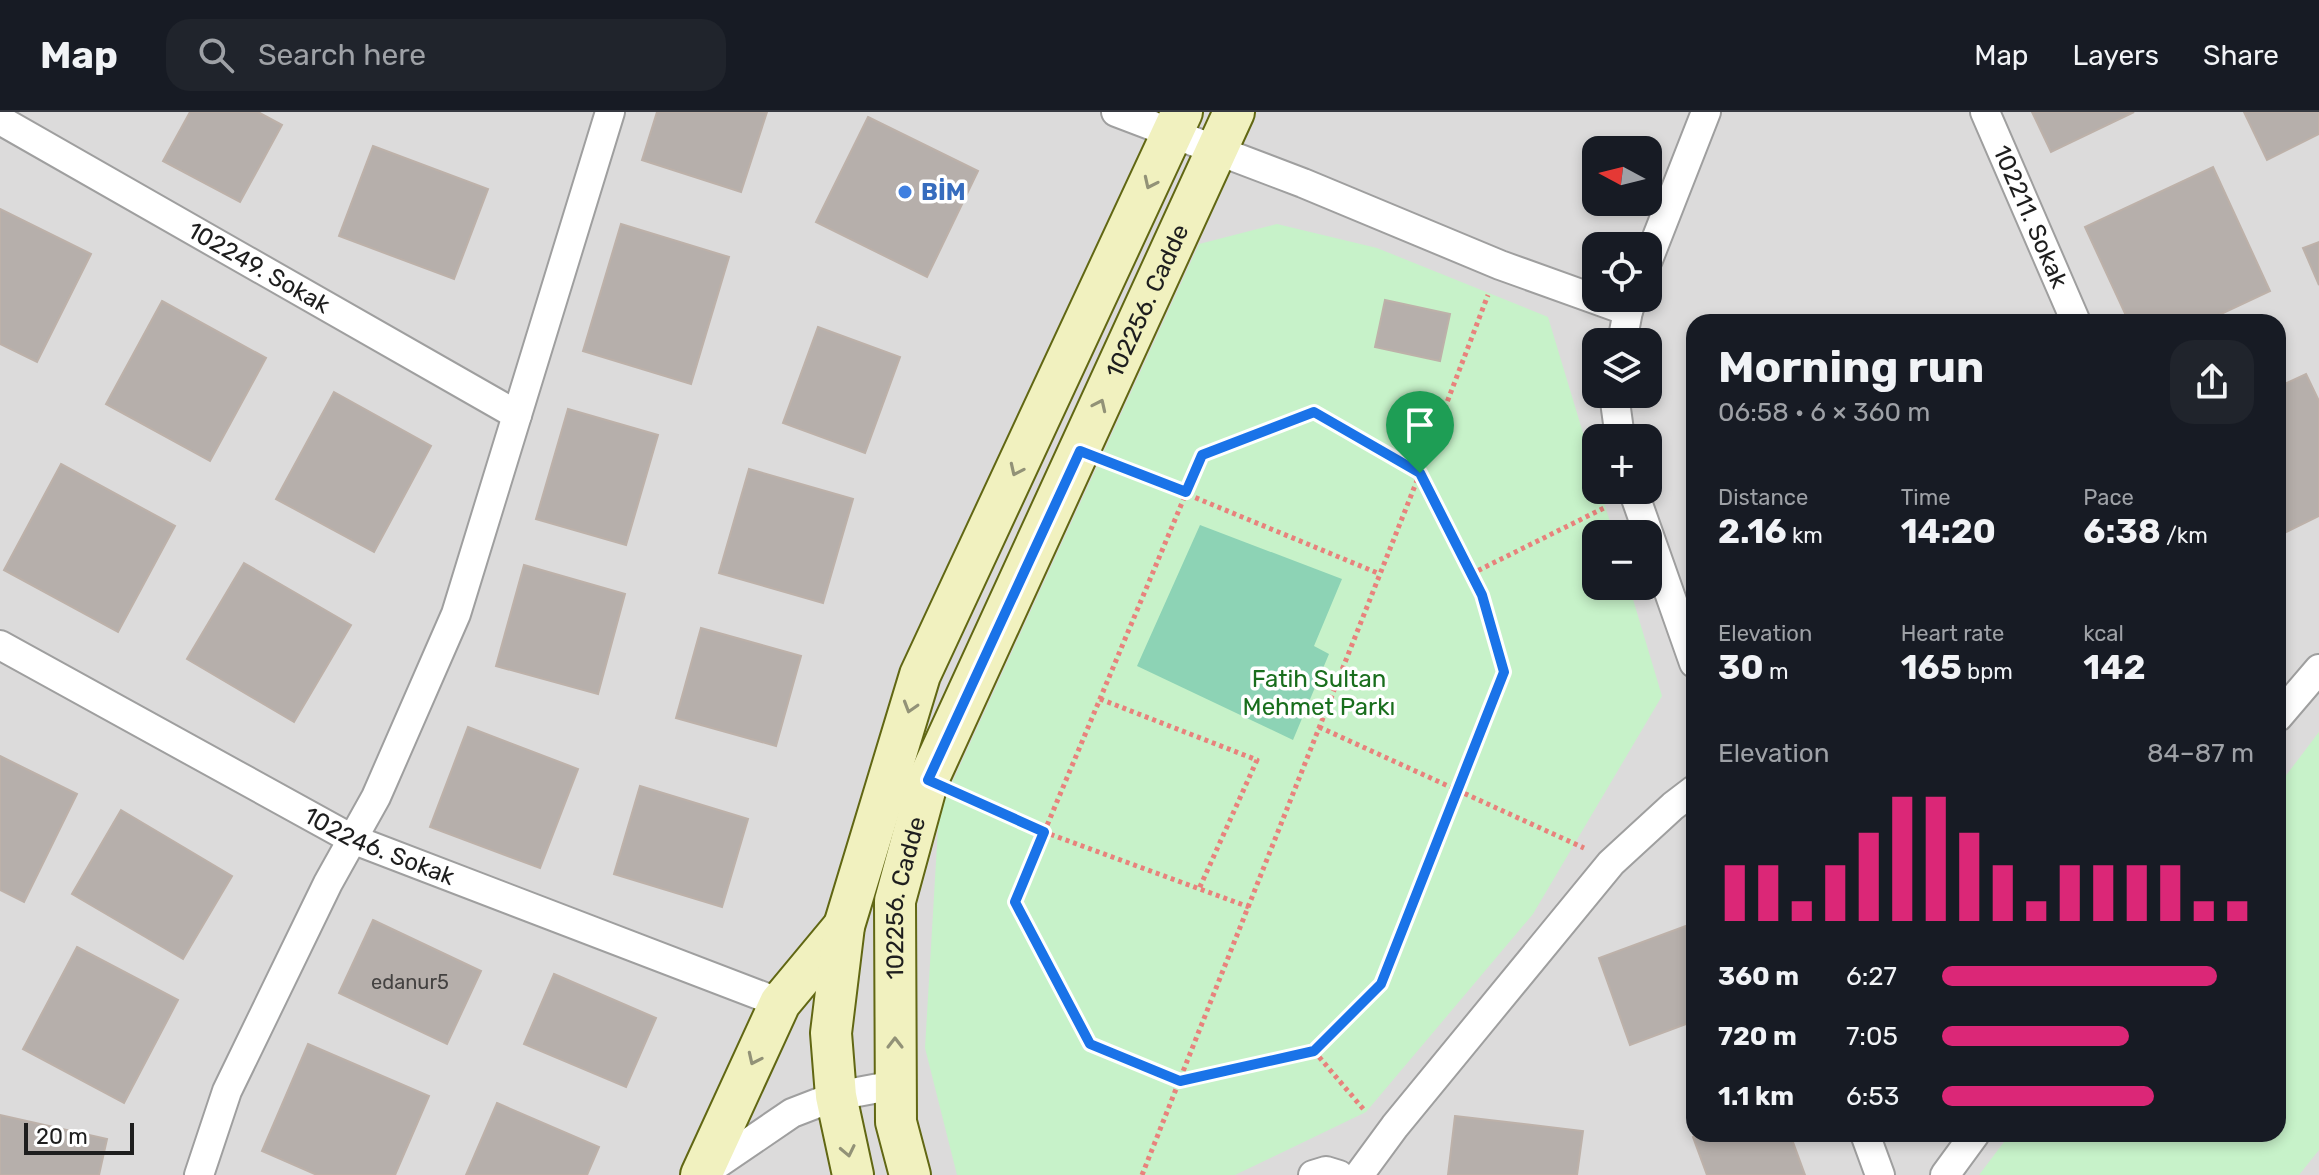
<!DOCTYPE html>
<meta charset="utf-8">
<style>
body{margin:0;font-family:Rubik,sans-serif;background:#20242c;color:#f1f3f6;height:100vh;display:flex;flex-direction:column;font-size:30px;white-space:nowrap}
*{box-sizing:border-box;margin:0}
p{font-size:26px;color:#9ea1a6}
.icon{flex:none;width:44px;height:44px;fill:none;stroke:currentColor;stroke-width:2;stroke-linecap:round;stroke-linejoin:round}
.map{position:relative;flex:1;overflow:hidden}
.side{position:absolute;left:1686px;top:202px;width:600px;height:828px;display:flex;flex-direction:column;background:#171b24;border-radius:24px;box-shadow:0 4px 12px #0003}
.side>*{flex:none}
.needle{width:52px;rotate:277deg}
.controls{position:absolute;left:1582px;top:24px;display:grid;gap:16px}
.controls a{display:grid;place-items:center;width:80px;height:80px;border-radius:16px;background:#171b24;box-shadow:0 4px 12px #0003;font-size:40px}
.scale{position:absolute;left:24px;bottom:20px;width:110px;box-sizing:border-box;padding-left:8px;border:4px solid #1e1e1e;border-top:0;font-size:22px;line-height:28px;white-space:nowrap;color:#1e1e1e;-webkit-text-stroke:6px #fff;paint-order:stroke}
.pin{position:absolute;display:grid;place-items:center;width:68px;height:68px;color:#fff;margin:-82px -34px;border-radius:50% 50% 50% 0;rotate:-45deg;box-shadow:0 0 8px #0007}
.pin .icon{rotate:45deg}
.round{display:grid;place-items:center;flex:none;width:84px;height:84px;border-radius:24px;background:#20242c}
.summary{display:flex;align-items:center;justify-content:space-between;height:136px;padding:0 32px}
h1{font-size:44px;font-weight:700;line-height:60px}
.stats{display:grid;grid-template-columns:repeat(3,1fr);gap:12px;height:136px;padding:8px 32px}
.stats div{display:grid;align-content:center}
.stats b{font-size:34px;font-weight:700}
.stats small{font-size:22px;font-weight:400}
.stats p{font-size:22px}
.chart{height:224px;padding:16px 32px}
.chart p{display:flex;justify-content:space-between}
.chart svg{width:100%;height:144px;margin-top:8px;stroke:#db2777;stroke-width:6}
ul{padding:0 32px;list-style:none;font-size:26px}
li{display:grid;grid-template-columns:128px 96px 1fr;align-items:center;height:60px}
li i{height:20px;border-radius:10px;background:#db2777}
header{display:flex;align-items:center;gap:48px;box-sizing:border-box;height:112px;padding:0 40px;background:#171b24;border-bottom:2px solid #363941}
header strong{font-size:38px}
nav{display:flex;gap:44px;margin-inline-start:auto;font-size:28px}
.search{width:560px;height:72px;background:#20242c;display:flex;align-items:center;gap:20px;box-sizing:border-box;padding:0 28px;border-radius:24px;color:#9ea1a6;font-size:30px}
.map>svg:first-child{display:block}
.residential{fill:#dcdbdb;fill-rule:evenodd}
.park{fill:#c7f2c9}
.pitch{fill:#8dd3b5}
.building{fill:#b6afab;stroke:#bdb1a9;stroke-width:2}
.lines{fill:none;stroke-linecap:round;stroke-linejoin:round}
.street-casing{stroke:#9f9f9f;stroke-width:32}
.secondary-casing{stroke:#616713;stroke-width:44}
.path{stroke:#e8827c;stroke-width:5;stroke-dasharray:4 4;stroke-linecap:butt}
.street{stroke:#fff;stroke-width:28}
.secondary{stroke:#f1f1bf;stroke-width:40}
.oneway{stroke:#929277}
.route-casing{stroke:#fff;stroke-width:16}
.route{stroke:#1a73e8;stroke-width:10}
.shop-dot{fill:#3f7fe0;stroke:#fff;stroke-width:3}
.labels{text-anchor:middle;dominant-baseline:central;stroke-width:7;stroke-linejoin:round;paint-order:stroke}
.number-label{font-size:20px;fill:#444241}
.shop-label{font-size:24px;font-weight:bold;fill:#366cbe;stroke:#fff;text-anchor:start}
.street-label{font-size:24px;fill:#1e1e1e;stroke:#fff}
.park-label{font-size:24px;fill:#196e1d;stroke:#fff}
</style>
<header>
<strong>Map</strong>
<div class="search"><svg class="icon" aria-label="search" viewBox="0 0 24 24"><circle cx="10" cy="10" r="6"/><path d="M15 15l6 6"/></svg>Search here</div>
<nav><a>Map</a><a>Layers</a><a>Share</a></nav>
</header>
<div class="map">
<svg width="2319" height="1063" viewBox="0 0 2319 1063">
<rect width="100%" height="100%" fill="#edeae5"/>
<path class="residential" d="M 0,0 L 2319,0 L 2319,1063 L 0,1063 ZM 1596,38 L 1648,38 L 1648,90 L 1596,90 ZM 1596,134 L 1648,134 L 1648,186 L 1596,186 ZM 1694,210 L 2278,210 L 2278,1022 L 1694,1022 ZM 1596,230 L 1648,230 L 1648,282 L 1596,282 ZM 1596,326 L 1648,326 L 1648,378 L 1596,378 ZM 1596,422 L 1648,422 L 1648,474 L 1596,474 Z"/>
<g class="park">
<polygon points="1277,112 1377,136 1548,205 1596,364 1596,378 1600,378 1614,422 1596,422 1596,474 1629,474 1662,584 1533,802 1366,1000 1235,1063 957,1063 925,936 939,699 1199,132"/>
<polygon points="2319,620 2319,1038 2299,1063 1979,1063 2010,1022 2278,1022 2278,674"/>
</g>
<polygon class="pitch" points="1200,413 1342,467 1314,534 1329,542 1293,628 1137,554"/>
<g class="building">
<polygon points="190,0 258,0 282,13 240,90 163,49"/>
<polygon points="657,0 767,0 741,80 642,48"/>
<polygon points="2032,0 2134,0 2051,40"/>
<polygon points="2244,0 2319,0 2319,22 2267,48"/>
<polygon points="868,5 978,59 927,165 816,110"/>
<polygon points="373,34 488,77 454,167 339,124"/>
<polygon points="2213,55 2270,179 2204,210 2129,210 2085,115"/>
<polygon points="0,97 91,142 37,250 0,232"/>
<polygon points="621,112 729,145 691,272 583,239"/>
<polygon points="2319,130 2319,173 2303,136"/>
<polygon points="1385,188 1450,202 1440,249 1375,235"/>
<polygon points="162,189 266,246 210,349 106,292"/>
<polygon points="818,215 900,245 865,341 783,311"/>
<polygon points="2306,262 2319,289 2319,404 2278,424 2278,275"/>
<polygon points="334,280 431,334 374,440 276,387"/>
<polygon points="568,297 658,323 626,433 536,407"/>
<polygon points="61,352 175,414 118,520 4,458"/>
<polygon points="749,357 853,387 823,491 719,461"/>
<polygon points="244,451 351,513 294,610 187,547"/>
<polygon points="524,453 625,482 598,582 496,554"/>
<polygon points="701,516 801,544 776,634 676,606"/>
<polygon points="468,615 578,657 540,756 430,715"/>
<polygon points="0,644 77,682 24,790 0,778"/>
<polygon points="640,674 748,707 722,795 614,762"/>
<polygon points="121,698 232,764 183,847 72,782"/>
<polygon points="373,808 481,859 447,932 339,881"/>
<polygon points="1694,811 1694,909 1630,933 1599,846"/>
<polygon points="77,835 178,888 124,991 23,937"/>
<polygon points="554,862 656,906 626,975 524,932"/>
<polygon points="308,932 429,984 395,1063 317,1063 262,1039"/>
<polygon points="497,991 599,1035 587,1063 466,1063"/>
<polygon points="0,1003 107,1027 99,1063 0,1063"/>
<polygon points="1455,1004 1583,1019 1577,1063 1448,1063"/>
<polygon points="1700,1022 1790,1022 1805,1063 1707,1063 1693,1025"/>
</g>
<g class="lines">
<g class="street-casing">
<g id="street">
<polyline points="1116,0 1303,71 1500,153 1628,199"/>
<path id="s1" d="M 1985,0 L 2076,210"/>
<path id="s2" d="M 0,8 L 517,303"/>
<polyline points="1648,148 1706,0"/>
<polyline points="1622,230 1628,199 1633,186"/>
<polyline points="1614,282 1620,326"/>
<polyline points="1633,378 1694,551"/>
<path id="s3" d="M 0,533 L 352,727 L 780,891"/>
<polyline points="2278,605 2319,557"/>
<polyline points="1865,1022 1880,1063"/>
<polyline points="199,1063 227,979 328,771 376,685 456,502 610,0"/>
<polyline points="701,1063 792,1001 836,984 895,973"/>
<polyline points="1313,1063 1326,1059 1339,1063"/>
<polyline points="1359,1063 1395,1014 1611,751 1673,694 1694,678"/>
<polyline points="1945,1063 1975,1022"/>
</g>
</g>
<g class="secondary-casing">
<g id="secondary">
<polyline points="701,1063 780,891 844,814"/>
<polyline points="853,1063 836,984 831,921 844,814 920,563 1182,0"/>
<path id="s4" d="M 910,1063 L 896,1010 L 895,789 L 928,668 L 1234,0"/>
</g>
</g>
<g class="path">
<polygon points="1314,300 1420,361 1482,483 1504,560 1381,872 1314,939 1180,969 1090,932 1015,790 1202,343"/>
<polyline points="1114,352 1380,462"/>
<polyline points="1471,462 1606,395"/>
<polyline points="1100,587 1257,648 1199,777"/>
<polyline points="1319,615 1584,736"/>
<polyline points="963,683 1044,720 1249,795"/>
<polyline points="1314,939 1365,999"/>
<polyline points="1142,1063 1420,361 1488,183"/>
</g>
<use href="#street" class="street"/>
<use href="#secondary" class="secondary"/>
</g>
<defs><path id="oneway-chevron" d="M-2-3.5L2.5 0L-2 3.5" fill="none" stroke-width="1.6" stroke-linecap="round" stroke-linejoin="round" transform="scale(2)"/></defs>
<g class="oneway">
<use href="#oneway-chevron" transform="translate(1150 71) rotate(115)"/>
<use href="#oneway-chevron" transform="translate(1100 293) rotate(-65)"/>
<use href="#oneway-chevron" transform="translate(1016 358) rotate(115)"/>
<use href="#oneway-chevron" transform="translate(910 595) rotate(107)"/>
<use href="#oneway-chevron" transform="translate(895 931) rotate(-90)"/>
<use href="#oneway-chevron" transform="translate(754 947) rotate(115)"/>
<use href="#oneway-chevron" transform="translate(848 1039) rotate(78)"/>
</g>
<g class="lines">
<g class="route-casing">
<polygon id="route" points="1314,300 1420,361 1482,483 1504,560 1381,872 1314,939 1180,969 1090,932 1015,790 1044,720 928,668 1080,339 1186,380 1202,343"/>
</g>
<use href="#route" class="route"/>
</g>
<circle class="shop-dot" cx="905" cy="80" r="8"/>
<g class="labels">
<g class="number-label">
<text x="410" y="870">edanur5</text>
</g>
<g class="shop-label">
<text x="921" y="80">BİM</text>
</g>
<g class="street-label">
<text stroke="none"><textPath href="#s1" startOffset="114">102211. Sokak</textPath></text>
<text stroke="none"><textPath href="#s2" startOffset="298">102249. Sokak</textPath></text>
<text stroke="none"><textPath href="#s4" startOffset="928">102256. Cadde</textPath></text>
<text stroke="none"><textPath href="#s3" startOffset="430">102246. Sokak</textPath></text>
<text stroke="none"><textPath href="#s4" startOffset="280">102256. Cadde</textPath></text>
</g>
<g class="park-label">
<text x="1319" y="567">Fatih Sultan<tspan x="1319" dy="28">Mehmet Parkı</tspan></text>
</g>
</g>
</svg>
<div class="controls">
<a><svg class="needle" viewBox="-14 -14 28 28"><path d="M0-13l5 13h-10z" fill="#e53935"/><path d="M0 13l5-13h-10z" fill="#9ea1a6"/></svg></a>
<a><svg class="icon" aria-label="locate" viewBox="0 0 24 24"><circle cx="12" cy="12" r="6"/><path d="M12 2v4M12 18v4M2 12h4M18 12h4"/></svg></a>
<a><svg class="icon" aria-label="layers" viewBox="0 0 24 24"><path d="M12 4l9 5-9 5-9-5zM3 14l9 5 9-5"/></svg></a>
<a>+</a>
<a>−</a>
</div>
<div class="scale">20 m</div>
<div class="pin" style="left:1420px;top:361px;background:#1e9e55"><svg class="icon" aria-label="arrive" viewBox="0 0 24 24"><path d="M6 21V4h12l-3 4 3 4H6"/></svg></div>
<section class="side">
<div class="summary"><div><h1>Morning run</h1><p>06:58 · 6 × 360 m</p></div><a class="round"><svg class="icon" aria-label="share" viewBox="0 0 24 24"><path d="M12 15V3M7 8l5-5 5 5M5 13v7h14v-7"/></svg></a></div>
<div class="stats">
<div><p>Distance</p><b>2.16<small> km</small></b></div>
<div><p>Time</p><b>14:20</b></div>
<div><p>Pace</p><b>6:38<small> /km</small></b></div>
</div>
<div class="stats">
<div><p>Elevation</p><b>30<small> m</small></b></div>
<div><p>Heart rate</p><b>165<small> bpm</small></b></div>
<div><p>kcal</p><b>142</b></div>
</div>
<div class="chart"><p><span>Elevation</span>84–87 m</p>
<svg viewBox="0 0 160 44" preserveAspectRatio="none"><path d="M5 44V27M15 44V27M25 44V38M35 44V27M45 44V17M55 44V6M65 44V6M75 44V17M85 44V27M95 44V38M105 44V27M115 44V27M125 44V27M135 44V27M145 44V38M155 44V38"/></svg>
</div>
<ul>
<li><b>360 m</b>6:27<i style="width:88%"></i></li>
<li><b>720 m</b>7:05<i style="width:60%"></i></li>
<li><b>1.1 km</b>6:53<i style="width:68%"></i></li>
</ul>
</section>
</div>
